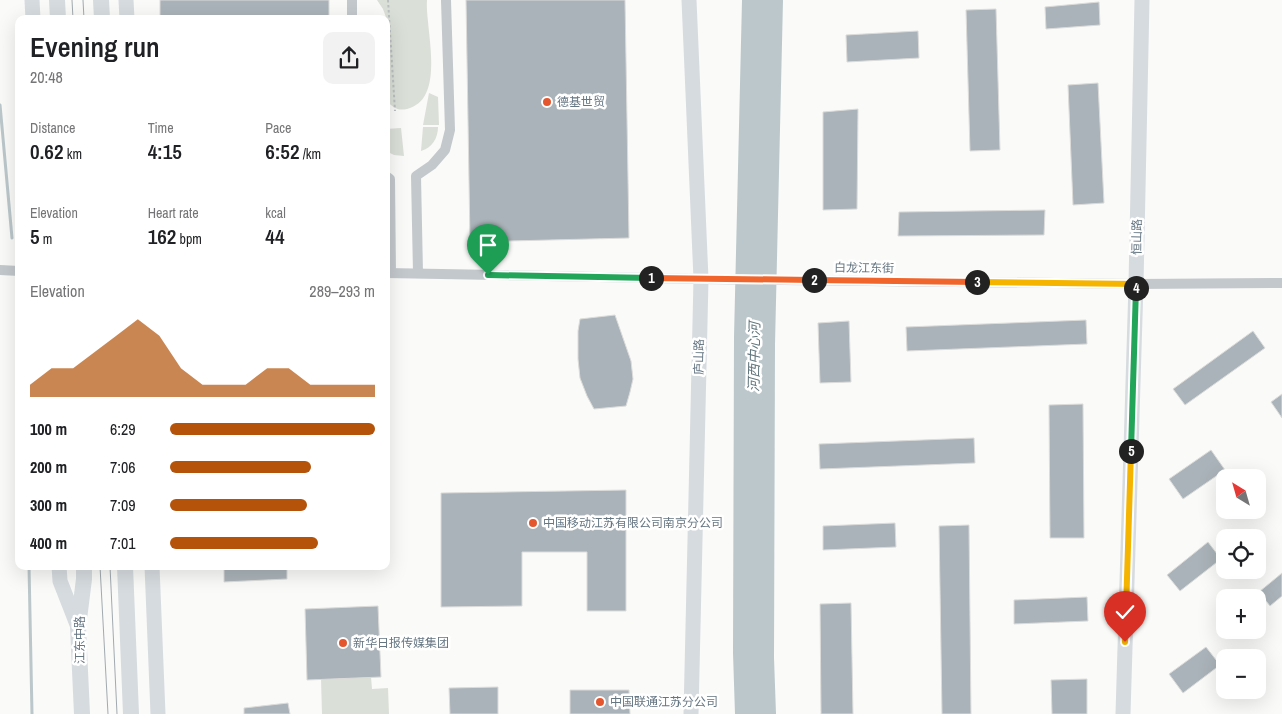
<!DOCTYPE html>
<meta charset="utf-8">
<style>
body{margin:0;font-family:"Archivo Narrow","Noto Sans SC",sans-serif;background:#f2f2f2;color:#202124;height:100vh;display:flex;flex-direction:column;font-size:19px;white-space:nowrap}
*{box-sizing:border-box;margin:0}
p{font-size:16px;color:#757577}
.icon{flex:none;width:28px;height:28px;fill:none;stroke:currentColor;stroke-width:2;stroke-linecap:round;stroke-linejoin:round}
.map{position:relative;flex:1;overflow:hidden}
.details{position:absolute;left:15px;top:15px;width:375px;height:555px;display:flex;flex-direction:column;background:#fff;border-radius:10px;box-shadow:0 5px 20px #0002}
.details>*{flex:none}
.needle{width:32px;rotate:323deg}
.controls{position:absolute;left:1216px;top:469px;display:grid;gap:10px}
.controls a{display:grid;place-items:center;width:50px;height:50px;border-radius:10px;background:#fff;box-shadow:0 5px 20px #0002;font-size:25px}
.pin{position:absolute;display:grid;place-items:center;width:42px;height:42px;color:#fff;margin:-51px -21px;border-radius:50% 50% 50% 0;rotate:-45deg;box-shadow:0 0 5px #0007}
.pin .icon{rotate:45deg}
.km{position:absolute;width:25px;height:25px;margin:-12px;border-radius:50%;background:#222;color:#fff;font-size:14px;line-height:25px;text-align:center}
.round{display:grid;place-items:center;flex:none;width:52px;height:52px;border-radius:10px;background:#f2f2f2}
.headline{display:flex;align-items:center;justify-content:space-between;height:85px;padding:0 15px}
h1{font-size:28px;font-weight:600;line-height:38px}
.stats{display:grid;grid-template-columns:repeat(3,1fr);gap:8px;height:85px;padding:5px 15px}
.stats div{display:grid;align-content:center}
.stats b{font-size:21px;font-weight:600}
.stats small{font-size:14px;font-weight:400}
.stats p{font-size:14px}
.chart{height:140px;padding:10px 15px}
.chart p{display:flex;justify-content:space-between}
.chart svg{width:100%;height:90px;margin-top:5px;fill:#b45309;opacity:.7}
ul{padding:0 15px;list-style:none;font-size:16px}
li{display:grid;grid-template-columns:80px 60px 1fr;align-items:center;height:38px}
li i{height:12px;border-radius:6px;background:#b45309}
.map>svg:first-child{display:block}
.green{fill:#dadfd7}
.water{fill:#bbc7cb}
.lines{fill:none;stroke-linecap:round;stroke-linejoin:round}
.stream{stroke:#bbc7cb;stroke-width:3}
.building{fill:#aab3b9;stroke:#dcdcda}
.path{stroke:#bbbfc2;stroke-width:2;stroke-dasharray:2.5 2.5;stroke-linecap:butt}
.street{stroke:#c3c8cc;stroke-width:10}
.secondary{stroke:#d6dbdf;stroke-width:15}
.primary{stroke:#d6dbdf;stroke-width:16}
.tram{stroke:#a2aab0;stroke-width:1}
.split-1-casing{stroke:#fff;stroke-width:10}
.split-2-casing{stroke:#fff;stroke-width:10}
.split-3-casing{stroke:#fff;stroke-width:10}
.split-4-casing{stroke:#fff;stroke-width:10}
.split-5-casing{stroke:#fff;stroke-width:10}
.split-6-casing{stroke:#fff;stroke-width:10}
.split-1{stroke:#22a559;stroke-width:6}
.split-2{stroke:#f0652b;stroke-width:6}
.split-3{stroke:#f0652b;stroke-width:6}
.split-4{stroke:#f5b400;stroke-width:6}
.split-5{stroke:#22a559;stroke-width:6}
.split-6{stroke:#f5b400;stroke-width:6}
.poi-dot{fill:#e4572e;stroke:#fff;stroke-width:2}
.labels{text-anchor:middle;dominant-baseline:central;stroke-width:5;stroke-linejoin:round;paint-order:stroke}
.poi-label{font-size:12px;fill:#657683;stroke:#fff;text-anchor:start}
.street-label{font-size:12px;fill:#657683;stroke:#fff}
.water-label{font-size:14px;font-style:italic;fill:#60757c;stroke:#fff}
</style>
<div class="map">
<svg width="1282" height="714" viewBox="0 0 1282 714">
<rect width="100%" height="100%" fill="#fafaf8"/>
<g class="green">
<path d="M 377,0 L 427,0 C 425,28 446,96 410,108 C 399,112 393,108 386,100 L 387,20 L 383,9 Z"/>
<polygon points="429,93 438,97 439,125 423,125"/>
<path d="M 423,127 L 438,127 C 438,138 432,148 421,151 Z"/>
<polygon points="401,128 404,156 394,155 386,151 386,129"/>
<polygon points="371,677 372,689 388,688 389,714 322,714 321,679"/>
</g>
<polygon class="water" points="742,0 783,0 775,344 774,658 776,714 735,714 733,653 734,337"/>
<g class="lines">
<g class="stream">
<polyline points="0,105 12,238"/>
<polyline points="17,317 19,348"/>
<polyline points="29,566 32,714"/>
</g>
</g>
<g class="building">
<rect x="160" y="0" width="169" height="19"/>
<polygon points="466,0 625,0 629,238 470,242"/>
<polygon points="1099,2 1100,25 1046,29 1045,7"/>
<polygon points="996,9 1000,150 970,151 966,10"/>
<polygon points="918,31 919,58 847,62 846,35"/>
<polygon points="1098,83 1104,203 1073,205 1068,85"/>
<polygon points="858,109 857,209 823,210 823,112"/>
<polygon points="1045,210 1044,235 898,236 899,212"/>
<polygon points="615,315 631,361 633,379 630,392 626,406 594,409 587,396 580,378 578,359 578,331 580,319"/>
<polygon points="1086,320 1087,344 907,351 906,327"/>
<polygon points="849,321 851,382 820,383 818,323"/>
<polygon points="1253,331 1265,348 1185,405 1173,389"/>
<polygon points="1282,394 1282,418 1271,402"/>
<polygon points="1083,404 1084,538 1050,538 1049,405"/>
<polygon points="974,438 975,463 820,469 819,444"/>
<polygon points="1211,450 1225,470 1183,499 1169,479"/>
<polygon points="626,490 626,611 587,611 587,552 522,552 522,606 441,607 441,493"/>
<polygon points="895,523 896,547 823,550 823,526"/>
<polygon points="969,525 971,714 942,714 939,526"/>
<polygon points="1208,542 1221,559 1180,591 1167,575"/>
<polygon points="224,566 287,566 287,579 224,582"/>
<polygon points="1282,573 1282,596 1270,606 1259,592"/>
<polygon points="1087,597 1088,621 1014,624 1014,600"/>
<polygon points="851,603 853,714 821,714 820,604"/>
<polygon points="378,606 381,677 307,680 305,609"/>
<polygon points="1206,647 1220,665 1183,693 1169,674"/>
<polygon points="1087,679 1087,714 1052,714 1051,680"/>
<polygon points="498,687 498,714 450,714 449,688"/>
<polygon points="570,690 629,690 630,714 570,714"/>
<polygon points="288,703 290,714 244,714 244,708"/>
</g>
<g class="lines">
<polyline class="path" points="388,0 395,111"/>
<g class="street">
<polyline points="352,0 352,19"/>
<polyline points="386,176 390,179 391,273"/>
<polyline points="0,270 19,271"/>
<polyline points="386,273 701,279 1136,284 1282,283"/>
<polyline points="418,273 416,176 432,165 445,150 450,130 446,0"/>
</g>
<g class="secondary">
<polyline points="32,0 33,19"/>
<polyline points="126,0 127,19"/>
<polyline points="689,0 701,279 691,714"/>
<polyline points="59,566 60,581 78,627"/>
<polyline points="152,566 158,714"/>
<polyline points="1123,714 1136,284 1142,0"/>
</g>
<g class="primary">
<polyline points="57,0 58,19"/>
<polyline points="101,0 102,19"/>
<polyline points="125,566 131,714"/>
<polyline points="82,714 78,627 84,579 84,566"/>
</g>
<g class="tram">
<polyline points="72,0 73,19"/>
<polyline points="83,0 84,19"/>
<polyline points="100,566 108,714"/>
<polyline points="110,566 117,714"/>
</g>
</g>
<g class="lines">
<g class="split-1-casing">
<polyline id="split-1" points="488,275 651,278"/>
</g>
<g class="split-2-casing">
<polyline id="split-2" points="651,278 814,280"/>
</g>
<g class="split-3-casing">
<polyline id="split-3" points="814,280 977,282"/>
</g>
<g class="split-4-casing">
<polyline id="split-4" points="977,282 1136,284 1136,288"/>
</g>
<g class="split-5-casing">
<polyline id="split-5" points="1131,451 1136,288"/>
</g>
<g class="split-6-casing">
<polyline id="split-6" points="1125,642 1131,451"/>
</g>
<use href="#split-1" class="split-1"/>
<use href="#split-2" class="split-2"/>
<use href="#split-3" class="split-3"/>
<use href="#split-4" class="split-4"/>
<use href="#split-5" class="split-5"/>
<use href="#split-6" class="split-6"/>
</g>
<g class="poi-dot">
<circle cx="547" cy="102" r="5"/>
<circle cx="533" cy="523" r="5"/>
<circle cx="343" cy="643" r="5"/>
<circle cx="600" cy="702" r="5"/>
</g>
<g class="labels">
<g class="poi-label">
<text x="557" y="102">德基世贸</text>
<text x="543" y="523">中国移动江苏有限公司南京分公司</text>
<text x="353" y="643">新华日报传媒集团</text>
<text x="610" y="702">中国联通江苏分公司</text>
</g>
<g class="street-label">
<text transform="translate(1137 237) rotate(-89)">恒山路</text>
<text transform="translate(864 268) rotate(1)">白龙江东街</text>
<text transform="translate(699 357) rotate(-89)">庐山路</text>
<text transform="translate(80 640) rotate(-90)">江东中路</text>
</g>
<g class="water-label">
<text transform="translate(754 357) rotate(-89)">河西中心河</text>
</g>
</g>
</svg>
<div class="controls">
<a><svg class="needle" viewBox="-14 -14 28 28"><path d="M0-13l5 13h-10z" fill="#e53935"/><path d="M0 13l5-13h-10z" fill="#757577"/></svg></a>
<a><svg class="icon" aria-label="locate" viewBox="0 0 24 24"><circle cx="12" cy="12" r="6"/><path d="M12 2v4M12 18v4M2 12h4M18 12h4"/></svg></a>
<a>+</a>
<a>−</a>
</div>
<div class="pin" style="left:488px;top:275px;background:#1e9e55"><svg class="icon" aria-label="arrive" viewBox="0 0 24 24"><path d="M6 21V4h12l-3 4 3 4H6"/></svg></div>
<div class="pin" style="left:1125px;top:642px;background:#d93025"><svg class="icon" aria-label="check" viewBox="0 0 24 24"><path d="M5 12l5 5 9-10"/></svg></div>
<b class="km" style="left:651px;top:278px">1</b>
<b class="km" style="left:814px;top:280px">2</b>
<b class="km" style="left:977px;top:282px">3</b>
<b class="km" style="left:1136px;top:288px">4</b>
<b class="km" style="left:1131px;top:451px">5</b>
<section class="details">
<div class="headline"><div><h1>Evening run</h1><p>20:48</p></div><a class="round"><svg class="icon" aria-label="share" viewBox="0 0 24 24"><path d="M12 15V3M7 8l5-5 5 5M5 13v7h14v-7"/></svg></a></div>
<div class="stats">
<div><p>Distance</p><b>0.62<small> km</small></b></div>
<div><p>Time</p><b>4:15</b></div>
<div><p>Pace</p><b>6:52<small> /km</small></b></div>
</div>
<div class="stats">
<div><p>Elevation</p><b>5<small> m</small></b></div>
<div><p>Heart rate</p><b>162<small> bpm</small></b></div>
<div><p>kcal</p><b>44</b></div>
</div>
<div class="chart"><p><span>Elevation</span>289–293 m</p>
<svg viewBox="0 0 160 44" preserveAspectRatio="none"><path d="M0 44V38L10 30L20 30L30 22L40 14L50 6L60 14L70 30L80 38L90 38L100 38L110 30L120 30L130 38L140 38L150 38L160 38V44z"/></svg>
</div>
<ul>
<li><b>100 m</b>6:29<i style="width:100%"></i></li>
<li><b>200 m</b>7:06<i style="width:69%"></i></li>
<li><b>300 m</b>7:09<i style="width:67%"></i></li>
<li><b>400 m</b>7:01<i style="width:72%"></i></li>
</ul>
</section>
</div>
